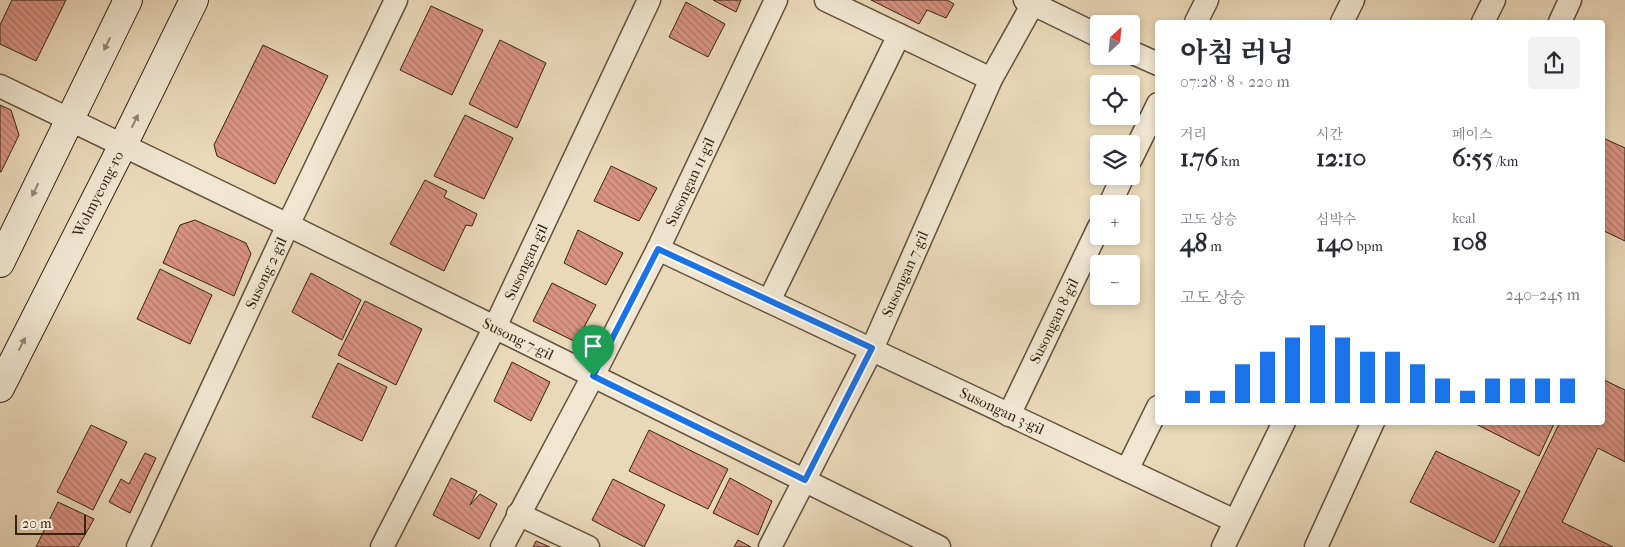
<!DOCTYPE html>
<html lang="ko">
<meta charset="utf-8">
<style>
body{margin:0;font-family:"IM FELL French Canon","Noto Serif KR",serif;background:#f2f2f3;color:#2b2b33;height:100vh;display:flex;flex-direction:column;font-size:19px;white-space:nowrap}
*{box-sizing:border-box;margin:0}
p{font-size:16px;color:#7c7c81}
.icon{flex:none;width:28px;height:28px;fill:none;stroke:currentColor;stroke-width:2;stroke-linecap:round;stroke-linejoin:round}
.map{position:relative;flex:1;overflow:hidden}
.sheet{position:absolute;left:1155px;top:20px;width:450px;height:405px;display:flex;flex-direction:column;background:#fff;border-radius:5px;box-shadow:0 2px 8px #0003}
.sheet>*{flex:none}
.needle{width:32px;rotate:26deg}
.buttons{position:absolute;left:1090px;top:15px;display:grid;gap:10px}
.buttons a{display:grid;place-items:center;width:50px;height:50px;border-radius:5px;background:#fff;box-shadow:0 2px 8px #0003;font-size:25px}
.scale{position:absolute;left:15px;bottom:12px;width:71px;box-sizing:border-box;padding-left:5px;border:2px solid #352312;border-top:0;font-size:14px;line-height:18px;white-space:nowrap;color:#352312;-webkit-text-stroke:4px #f1e6d2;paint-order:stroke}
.pin{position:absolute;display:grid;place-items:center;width:42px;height:42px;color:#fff;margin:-51px -21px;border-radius:50% 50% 50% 0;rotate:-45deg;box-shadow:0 0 5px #0007}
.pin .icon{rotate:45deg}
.round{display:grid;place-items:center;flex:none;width:52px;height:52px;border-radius:5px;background:#f2f2f3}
.headline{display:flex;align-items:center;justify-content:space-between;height:85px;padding:0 25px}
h1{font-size:28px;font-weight:700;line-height:38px}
.metrics{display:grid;grid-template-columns:repeat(3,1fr);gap:8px;height:85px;padding:5px 25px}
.metrics div{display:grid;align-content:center}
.metrics b{font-size:25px;font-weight:700}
.metrics small{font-size:14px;font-weight:400}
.metrics p{font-size:14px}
.chart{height:140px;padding:10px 25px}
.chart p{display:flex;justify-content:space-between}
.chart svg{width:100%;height:90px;margin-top:5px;stroke:#1a73e8;stroke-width:6}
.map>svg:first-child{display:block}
.building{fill:url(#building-back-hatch);stroke:#352312}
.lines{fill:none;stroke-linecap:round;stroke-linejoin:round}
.street-casing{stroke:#62503c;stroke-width:25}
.secondary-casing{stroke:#352312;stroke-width:30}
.street{stroke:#f1e6d2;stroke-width:22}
.secondary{stroke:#f1e6d2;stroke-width:28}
.oneway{fill:#938472}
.route-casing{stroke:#fff;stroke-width:10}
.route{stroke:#1a73e8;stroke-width:6}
.labels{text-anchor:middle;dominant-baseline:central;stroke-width:4;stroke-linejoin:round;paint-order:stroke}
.street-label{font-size:15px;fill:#352312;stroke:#f1e6d2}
</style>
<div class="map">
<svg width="1625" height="547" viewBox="0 0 1625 547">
<defs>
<pattern id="building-back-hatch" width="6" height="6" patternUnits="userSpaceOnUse" patternTransform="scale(1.25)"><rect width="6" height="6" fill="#da9383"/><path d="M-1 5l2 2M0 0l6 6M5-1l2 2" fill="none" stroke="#b2786a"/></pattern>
</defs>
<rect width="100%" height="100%" fill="#ead9b9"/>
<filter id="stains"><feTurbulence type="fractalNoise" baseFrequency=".004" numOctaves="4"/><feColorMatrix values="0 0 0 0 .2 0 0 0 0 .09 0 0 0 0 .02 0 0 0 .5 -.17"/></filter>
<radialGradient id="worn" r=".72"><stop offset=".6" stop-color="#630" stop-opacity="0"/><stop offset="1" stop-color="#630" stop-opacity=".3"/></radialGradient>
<g class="building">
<polygon points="12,0 66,0 36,61 0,44 0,25"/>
<polygon points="713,0 741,0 736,12"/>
<polygon points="871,0 947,0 954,4 946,18 927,10 919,24"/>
<polygon points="686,2 725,24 708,57 669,37"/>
<polygon points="431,6 483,30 452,95 400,70"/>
<polygon points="500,40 546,63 517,128 469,104"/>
<polygon points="263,45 328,76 275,184 217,156 214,145"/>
<polygon points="0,105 11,110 19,135 1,172 0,172"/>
<polygon points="465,115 513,138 484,199 434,176"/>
<polygon points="1603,138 1625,148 1625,241 1602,230"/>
<polygon points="611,166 657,188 639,221 594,201"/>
<polygon points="425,180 447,191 444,197 477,214 472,226 466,225 444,271 390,244"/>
<polygon points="195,220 246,243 251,254 234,296 163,263 180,225"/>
<polygon points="578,230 623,253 606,285 564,263"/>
<polygon points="160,269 212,295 190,344 137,319"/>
<polygon points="311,273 361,300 342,340 292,312"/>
<polygon points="552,283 596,305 576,342 533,321"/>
<polygon points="365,301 422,329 396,385 338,355"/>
<polygon points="512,362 550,382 531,421 494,401"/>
<polygon points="338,363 387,387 362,441 312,417"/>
<polygon points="1602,379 1625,390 1625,462 1598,448 1562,522 1613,547 1499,547 1560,422 1602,422"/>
<polygon points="1472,422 1555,422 1539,456"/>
<polygon points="91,425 127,442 93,510 57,492"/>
<polygon points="649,430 728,469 708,509 629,471"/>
<polygon points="1436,451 1520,491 1494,543 1410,502"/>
<polygon points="145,453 156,458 130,513 109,502 121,479 129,484"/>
<polygon points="451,478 477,491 470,505 480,494 497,504 479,539 433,515"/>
<polygon points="730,478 772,501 758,535 713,513"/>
<polygon points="613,479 665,505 644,547 592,520"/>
<polygon points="58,502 94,519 78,547 36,547"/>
<polygon points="738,540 751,547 734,547"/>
<polygon points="536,541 550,547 533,547"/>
</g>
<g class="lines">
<g class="street-casing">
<g id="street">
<polyline points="826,0 991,79"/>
<polyline points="1025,0 1099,36"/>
<polyline points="1196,22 1207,0"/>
<polyline points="1342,22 1353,0"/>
<polyline points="1483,22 1494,0"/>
<polyline points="1560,22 1570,0"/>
<polyline points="1131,52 1158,64"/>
<polyline points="0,86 288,225 939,547"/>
<polyline points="1131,159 1158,104"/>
<polyline points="1110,204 1123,176"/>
<polyline points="658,249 1235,521"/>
<polyline points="769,301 899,35"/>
<polyline points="1009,415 1099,227"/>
<polyline points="1127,470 1158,407"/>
<polyline points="518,514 588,547"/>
<polyline points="138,547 288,225 396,0"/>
<polyline points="382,547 495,327 649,0"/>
<polyline points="502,547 593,376 658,249 776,0"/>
<polyline points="770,547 872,349 991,79 1035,0"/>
<polyline points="1223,547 1284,422"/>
<polyline points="1316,547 1373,422"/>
</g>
</g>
<g class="secondary-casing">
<g id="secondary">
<polyline points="0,263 128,0"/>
<polyline points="0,388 123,145 194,0"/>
</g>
</g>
<use href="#street" class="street"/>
<use href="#secondary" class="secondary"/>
</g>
<defs><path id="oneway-solid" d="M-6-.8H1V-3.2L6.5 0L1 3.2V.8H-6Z" transform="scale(1.25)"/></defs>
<g class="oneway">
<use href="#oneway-solid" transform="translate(107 44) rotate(116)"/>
<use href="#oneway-solid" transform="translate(135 121) rotate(-64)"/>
<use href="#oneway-solid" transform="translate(35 190) rotate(116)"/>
<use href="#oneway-solid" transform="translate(22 344) rotate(-63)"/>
</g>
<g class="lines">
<g class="route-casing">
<polygon id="route" points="658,249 872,348 805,480 593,376"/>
</g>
<use href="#route" class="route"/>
</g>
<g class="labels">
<g class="street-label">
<text transform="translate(690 182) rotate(-65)">Susongan 11-gil</text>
<text transform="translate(98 194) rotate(-63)">Wolmyeong-ro</text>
<text transform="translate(526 262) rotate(-65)">Susongan-gil</text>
<text transform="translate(266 273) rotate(-65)">Susong 2-gil</text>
<text transform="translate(905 274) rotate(-66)">Susongan 7-gil</text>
<text transform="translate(1054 321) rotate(-64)">Susongan 8-gil</text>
<text transform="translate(518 339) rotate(26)">Susong 7-gil</text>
<text transform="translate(1002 411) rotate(25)">Susongan 3-gil</text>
</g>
</g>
<rect width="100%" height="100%" filter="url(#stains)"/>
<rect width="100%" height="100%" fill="url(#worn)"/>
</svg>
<div class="buttons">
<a><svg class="needle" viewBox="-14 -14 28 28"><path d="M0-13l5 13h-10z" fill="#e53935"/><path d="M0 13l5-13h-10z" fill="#7c7c81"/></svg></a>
<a><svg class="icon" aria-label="locate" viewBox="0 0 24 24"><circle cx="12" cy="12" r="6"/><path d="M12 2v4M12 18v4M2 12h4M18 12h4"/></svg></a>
<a><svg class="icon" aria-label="layers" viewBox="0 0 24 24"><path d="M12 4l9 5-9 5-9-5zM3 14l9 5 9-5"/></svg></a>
<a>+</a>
<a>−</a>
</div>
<div class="scale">20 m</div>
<div class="pin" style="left:593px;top:376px;background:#1e9e55"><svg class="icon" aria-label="arrive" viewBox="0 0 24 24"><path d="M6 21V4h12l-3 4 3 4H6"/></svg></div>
<section class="sheet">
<div class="headline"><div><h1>아침 러닝</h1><p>07:28 · 8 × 220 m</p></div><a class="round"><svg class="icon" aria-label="share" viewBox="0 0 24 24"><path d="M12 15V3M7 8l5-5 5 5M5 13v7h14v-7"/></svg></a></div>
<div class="metrics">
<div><p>거리</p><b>1.76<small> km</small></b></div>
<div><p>시간</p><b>12:10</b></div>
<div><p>페이스</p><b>6:55<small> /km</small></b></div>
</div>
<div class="metrics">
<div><p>고도 상승</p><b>48<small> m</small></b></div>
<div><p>심박수</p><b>140<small> bpm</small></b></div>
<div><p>kcal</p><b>108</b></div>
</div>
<div class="chart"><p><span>고도 상승</span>240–245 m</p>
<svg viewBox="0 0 160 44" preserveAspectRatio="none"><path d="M5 44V38M15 44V38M25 44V25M35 44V19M45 44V12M55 44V6M65 44V12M75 44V19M85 44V19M95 44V25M105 44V32M115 44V38M125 44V32M135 44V32M145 44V32M155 44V32"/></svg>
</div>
</section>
</div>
